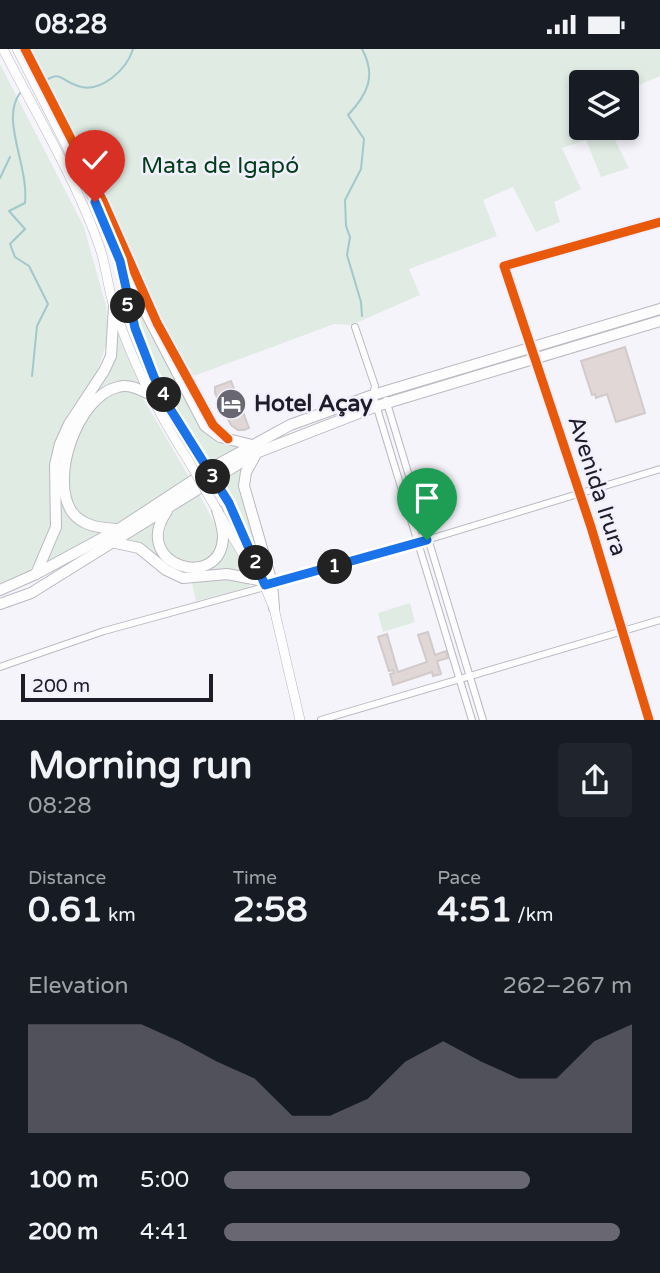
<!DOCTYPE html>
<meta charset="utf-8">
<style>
body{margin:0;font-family:"Varela Round",sans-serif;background:#20242c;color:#f1f3f6;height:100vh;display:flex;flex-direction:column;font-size:26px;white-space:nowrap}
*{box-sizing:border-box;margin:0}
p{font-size:23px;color:#9ea1a6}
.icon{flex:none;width:38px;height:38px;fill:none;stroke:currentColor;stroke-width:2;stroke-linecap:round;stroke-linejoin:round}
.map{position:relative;height:671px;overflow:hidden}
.sheet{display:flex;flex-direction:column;background:#171b24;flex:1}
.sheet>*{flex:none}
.fabs{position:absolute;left:569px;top:21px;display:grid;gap:14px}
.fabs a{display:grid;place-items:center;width:70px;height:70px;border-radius:7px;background:#171b24;box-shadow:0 4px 10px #0003;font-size:35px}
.scale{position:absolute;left:21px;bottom:18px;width:192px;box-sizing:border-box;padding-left:7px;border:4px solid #1e1c28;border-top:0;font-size:19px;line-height:24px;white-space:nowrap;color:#1e1c28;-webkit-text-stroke:5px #f3f0fe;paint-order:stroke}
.pin{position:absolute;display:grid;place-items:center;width:60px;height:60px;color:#fff;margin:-72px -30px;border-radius:50% 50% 50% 0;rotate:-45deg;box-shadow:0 0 7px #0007}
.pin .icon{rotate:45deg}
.km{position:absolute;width:35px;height:35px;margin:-18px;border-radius:50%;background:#222;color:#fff;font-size:19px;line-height:35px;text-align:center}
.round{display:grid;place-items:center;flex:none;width:74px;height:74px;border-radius:7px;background:#20242c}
.summary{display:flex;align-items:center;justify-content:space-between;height:119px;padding:0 28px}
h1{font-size:38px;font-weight:700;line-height:52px}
.figures{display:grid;grid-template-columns:repeat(3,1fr);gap:10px;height:119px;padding:7px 28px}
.figures div{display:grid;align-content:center}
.figures b{font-size:35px;font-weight:700}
.figures small{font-size:19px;font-weight:400}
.figures p{font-size:19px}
.chart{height:196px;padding:14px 28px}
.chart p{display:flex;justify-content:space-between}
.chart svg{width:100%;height:126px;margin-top:7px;fill:#696872;opacity:.7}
ul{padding:0 28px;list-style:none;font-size:23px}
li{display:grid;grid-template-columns:112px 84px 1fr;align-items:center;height:52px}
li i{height:18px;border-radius:9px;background:#696872}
.status{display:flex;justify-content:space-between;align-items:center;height:49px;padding:0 35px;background:#171b24;direction:ltr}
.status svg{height:19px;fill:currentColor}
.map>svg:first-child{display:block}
.green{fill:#dfebe3}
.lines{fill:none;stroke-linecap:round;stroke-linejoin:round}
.stream{stroke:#a2c8cb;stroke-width:2}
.building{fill:#e0d7d6;stroke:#d1cacb;stroke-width:2}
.street-casing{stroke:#bab8c1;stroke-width:8}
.primary-casing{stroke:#bab8c1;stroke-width:10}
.highway-casing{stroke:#bab8c1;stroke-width:12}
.street{stroke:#fefdfe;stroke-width:6}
.primary{stroke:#fefdfe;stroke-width:9}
.highway{stroke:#fefdfe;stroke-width:10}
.primary-bridge-casing{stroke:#bab8c1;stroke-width:10;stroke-linecap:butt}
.primary-bridge{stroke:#fefdfe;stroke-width:9}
.cycleway-casing{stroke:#f3f0fe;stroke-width:13}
.cycleway{stroke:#e8590c;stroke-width:9}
.route-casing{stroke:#fff;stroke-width:14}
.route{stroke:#1a73e8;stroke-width:9}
.labels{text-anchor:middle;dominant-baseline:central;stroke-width:5;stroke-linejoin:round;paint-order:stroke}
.park-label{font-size:23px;fill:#003e19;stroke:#f3f0fe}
.poi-label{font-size:23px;font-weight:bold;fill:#1e1c28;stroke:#f3f0fe;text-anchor:start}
.street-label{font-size:23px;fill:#1e1c28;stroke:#f3f0fe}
</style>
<div class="status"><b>08:28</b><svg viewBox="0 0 49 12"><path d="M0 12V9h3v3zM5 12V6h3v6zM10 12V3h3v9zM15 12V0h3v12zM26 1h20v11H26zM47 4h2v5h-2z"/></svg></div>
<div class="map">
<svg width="660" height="671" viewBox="0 0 660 671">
<rect width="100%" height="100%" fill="#f5f4fa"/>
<g class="green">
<polygon points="31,0 660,0 660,27 627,41 626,33 581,33 581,79 609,79 629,119 601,128 586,91 562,99 581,140 554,153 560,173 536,183 513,138 483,151 497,187 409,220 420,246 351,276 334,275 191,328 141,227 116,165"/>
<polygon points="0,15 84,178 106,257 108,290 96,326 68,365 59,385 50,416 50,485 29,524 0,538"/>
<path d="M 119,212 L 205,377 L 245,394 L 209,416 C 172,351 135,286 119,212 Z"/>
<path d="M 117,275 L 141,337 C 120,334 109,333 92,348 L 116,303 Z"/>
<path d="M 128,341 L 143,349 L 189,428 L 121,473 C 40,493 69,362 111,344 C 116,342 123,342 128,341 Z"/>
<polygon points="249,413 244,422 268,531 247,480 222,431"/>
<path d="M 199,445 L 219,483 L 215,503 C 198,521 181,514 164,499 C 163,466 173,462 199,445 Z"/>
<polygon points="63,451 65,459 106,484 40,523 58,486"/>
<path d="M 157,471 C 157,518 161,518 206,519 L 225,480 L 248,524 L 180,523 L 123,491 Z"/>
<polygon points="218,530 248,533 250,538 196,552 192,534"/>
<polygon points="410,554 415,573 383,583 378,564"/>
</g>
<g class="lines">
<g class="stream">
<path d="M 38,35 C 65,20 56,30 78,37 C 101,45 127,20 133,0"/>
<path d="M 20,44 C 0,71 29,116 25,154 L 9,162 L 25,180 L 10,195 L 15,208 L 29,217 L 48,255 L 37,277 L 32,327"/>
<polyline points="0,129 10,108"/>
<path d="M 362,267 L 361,253 L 347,206 L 350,188 L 346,177 L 345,151 L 361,120 L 364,90 L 348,66 C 367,46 377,27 362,0"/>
</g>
</g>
<g class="building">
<polygon points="625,298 645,364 616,373 607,345 596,349 595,345 592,346 581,312"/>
<polygon points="231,332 249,379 244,381 238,381 231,376 215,344 215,338"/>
<polygon points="428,583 435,606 446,602 448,609 437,612 441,625 433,627 432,623 393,636 390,625 394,624 393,621 389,622 378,588 387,585 398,623 427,613 418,586"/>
</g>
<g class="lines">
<g class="street-casing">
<g id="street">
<polyline points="355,278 375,337 373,346 472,671"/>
<polyline points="386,351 483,671"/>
<polyline points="269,535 351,514 660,420"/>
<polyline points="0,618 104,582 261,539"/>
<polyline points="321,671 660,571"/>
<polyline points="649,671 591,478 504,217 660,173"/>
</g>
</g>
<g class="primary-casing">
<g id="primary">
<path d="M 3,0 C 35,63 73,125 97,191 C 106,212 107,236 114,258 C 132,312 157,363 188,411"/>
<polyline points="17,0 95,153 119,212 135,279 154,328 198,403"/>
<polyline points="229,454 274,559 300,671"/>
<polyline points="220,466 255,526"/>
</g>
</g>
<g class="highway-casing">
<g id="highway">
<polyline points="119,212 205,377 220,388 252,396"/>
<polyline points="255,407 246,423 244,437 272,534 274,559"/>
<path d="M 167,462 C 129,516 221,544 223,488 C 223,479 220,470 217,461"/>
<path d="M 116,480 C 100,479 82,477 72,463 C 49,429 78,347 118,338 C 129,335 139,340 149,345"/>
<polyline points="111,493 139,499 166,521 183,529 227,525 258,531"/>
<polyline points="36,525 56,478 55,416 60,395 69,375 104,322 111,307 114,256"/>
<polyline points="0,541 36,525 119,480 215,417 290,376 373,346 660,260"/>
<polyline points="0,555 31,544 256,404 377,357 660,272"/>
</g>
</g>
<use href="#street" class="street"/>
<use href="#primary" class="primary"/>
<use href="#highway" class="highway"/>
<g class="primary-bridge-casing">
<g id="primary-bridge">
<polyline points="198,403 229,454"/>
<polyline points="188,411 217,461"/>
</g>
</g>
<use href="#primary-bridge" class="primary-bridge"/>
<g class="cycleway-casing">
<g id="cycleway">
<polyline points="25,0 103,152 157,274 213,376 228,390"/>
<polyline points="649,671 591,478 504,217 660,173"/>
</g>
</g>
<use href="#cycleway" class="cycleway"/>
</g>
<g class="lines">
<g class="route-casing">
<polyline id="route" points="95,153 120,212 135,279 154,328 169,358 229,454 265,536 427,491"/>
</g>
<use href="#route" class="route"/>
</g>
<defs>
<g id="hotel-disc" transform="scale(1.575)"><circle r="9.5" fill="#696872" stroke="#f3f0fe"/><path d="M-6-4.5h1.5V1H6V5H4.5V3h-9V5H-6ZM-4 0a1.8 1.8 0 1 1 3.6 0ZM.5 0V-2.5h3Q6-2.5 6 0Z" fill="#fff"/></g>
</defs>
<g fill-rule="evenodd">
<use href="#hotel-disc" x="231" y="355"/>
</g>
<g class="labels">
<g class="park-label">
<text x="220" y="117">Mata de Igapó</text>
</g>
<g class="poi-label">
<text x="254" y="355">Hotel Açay</text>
</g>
<g class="street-label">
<text transform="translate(597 437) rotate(72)">Avenida Irura</text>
</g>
</g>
</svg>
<div class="fabs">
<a><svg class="icon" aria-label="layers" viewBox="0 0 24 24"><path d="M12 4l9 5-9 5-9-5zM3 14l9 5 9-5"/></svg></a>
</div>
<div class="scale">200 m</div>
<div class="pin" style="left:427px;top:491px;background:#1e9e55"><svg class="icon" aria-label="arrive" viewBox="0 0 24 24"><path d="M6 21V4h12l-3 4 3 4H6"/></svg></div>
<div class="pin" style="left:95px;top:153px;background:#d93025"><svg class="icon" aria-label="check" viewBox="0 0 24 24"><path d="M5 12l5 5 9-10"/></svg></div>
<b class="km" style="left:335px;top:518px">1</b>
<b class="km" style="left:256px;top:514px">2</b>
<b class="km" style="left:213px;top:428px">3</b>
<b class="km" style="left:164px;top:346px">4</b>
<b class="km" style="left:128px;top:257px">5</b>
</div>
<section class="sheet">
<div class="summary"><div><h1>Morning run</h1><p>08:28</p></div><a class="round"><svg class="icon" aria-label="share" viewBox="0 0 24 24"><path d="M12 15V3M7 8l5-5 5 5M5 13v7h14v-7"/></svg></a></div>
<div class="figures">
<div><p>Distance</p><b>0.61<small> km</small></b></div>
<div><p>Time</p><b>2:58</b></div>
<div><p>Pace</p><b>4:51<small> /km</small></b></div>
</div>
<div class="chart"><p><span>Elevation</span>262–267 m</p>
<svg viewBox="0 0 160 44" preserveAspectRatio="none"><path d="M0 44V6L10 6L20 6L30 6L40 12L50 19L60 25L70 38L80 38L90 32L100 19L110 12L120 19L130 25L140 25L150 12L160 6V44z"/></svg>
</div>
<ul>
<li><b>100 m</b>5:00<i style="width:75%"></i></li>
<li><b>200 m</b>4:41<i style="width:97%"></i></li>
</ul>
</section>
